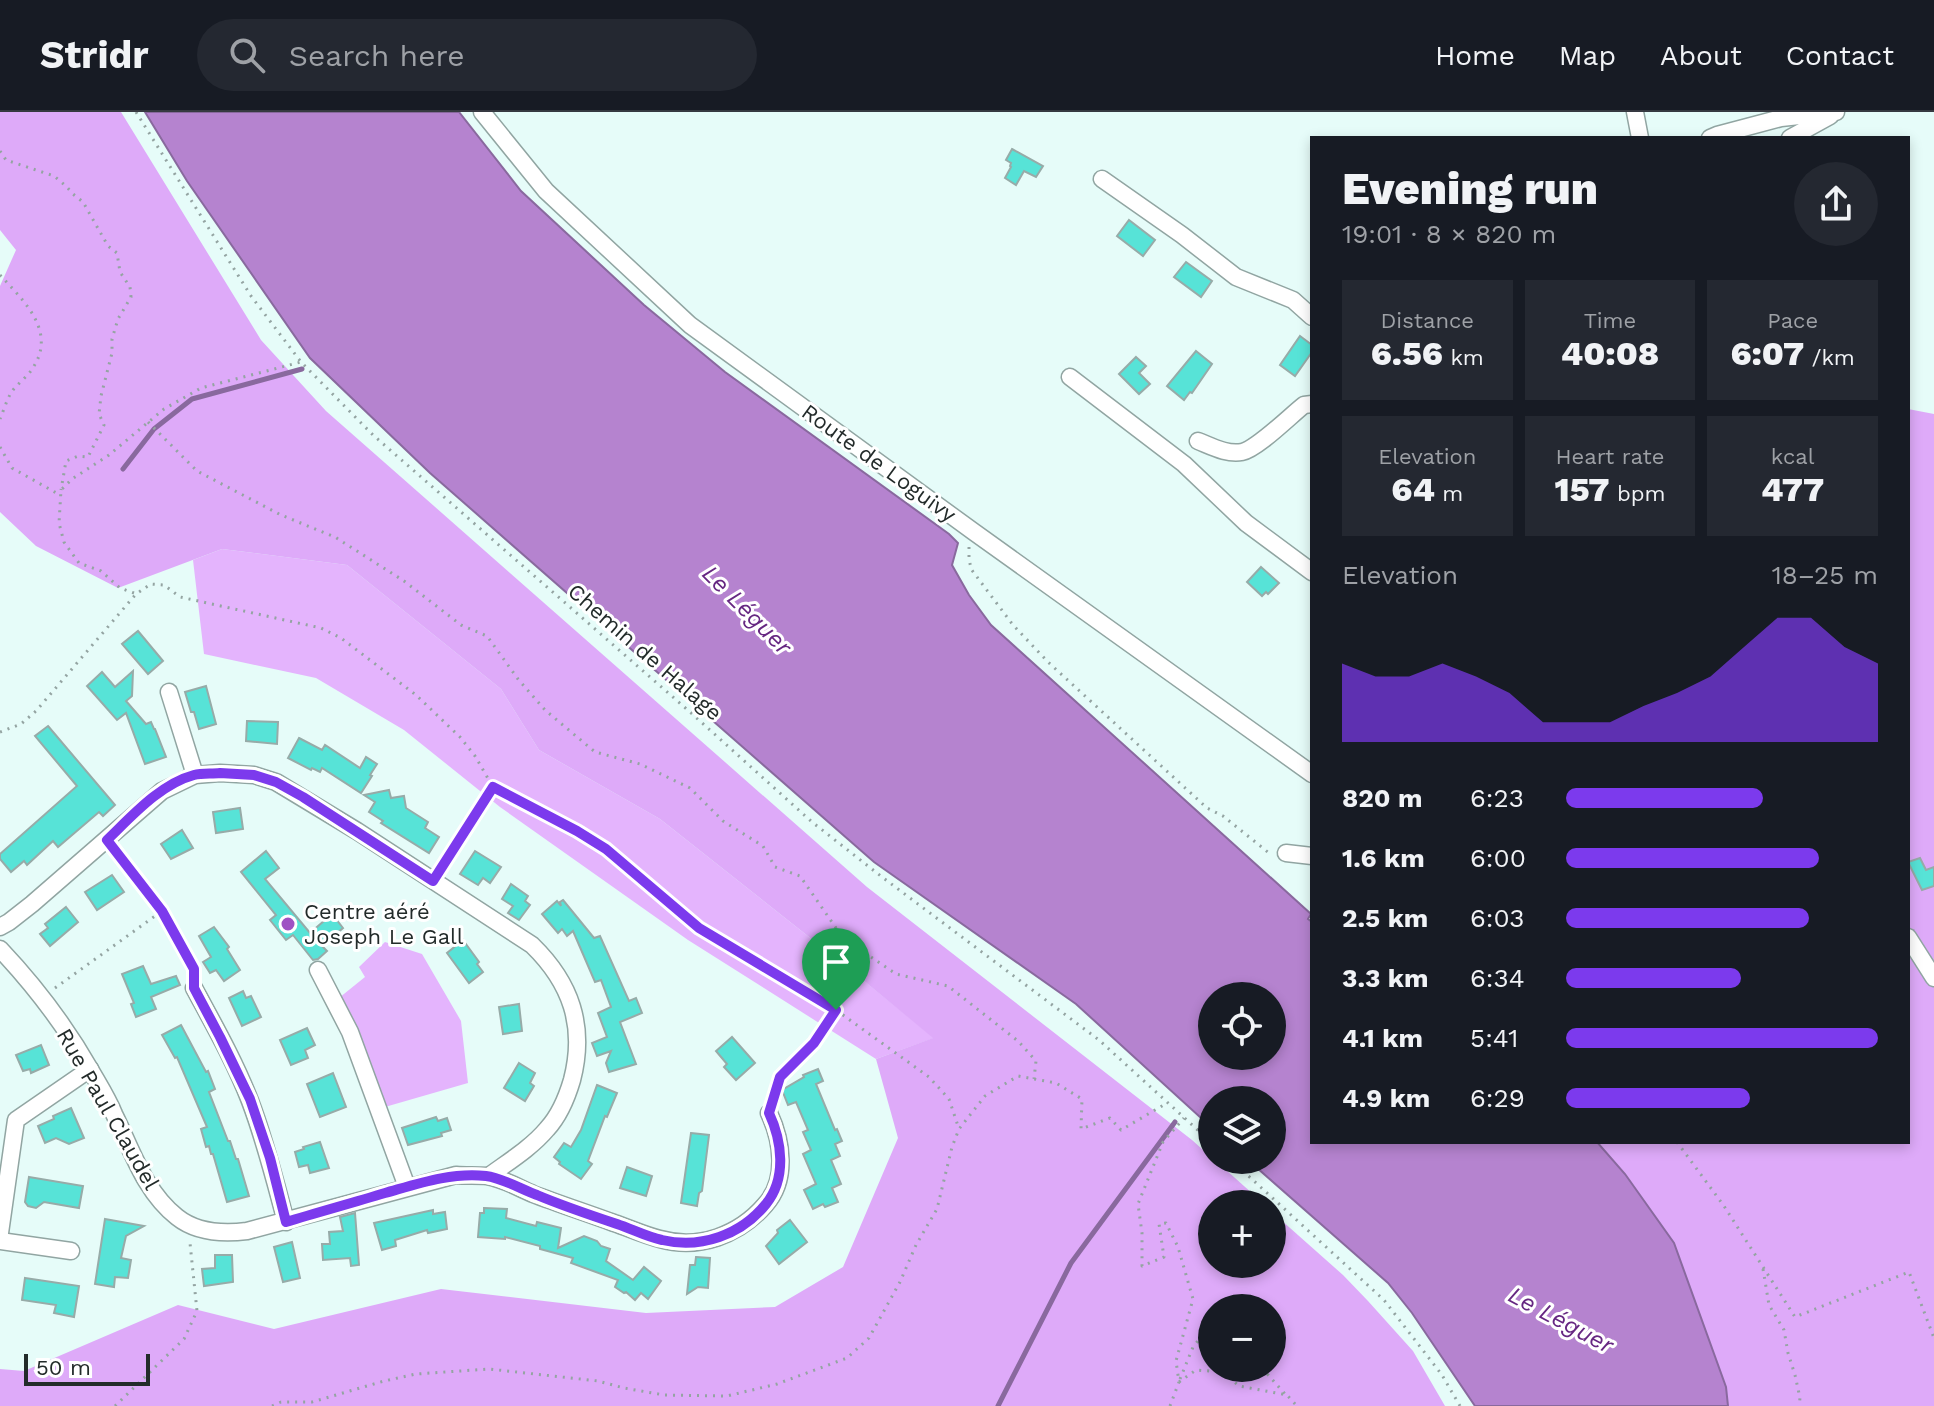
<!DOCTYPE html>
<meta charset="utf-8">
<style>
body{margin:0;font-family:"Work Sans",sans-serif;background:#242831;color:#f1f3f6;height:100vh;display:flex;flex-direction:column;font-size:30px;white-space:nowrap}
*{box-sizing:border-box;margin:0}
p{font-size:26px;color:#9ea1a6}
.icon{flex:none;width:44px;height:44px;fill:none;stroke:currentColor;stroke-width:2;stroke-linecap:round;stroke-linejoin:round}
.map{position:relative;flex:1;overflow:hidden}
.side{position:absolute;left:1310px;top:24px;width:600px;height:1008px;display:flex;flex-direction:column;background:#171b24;border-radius:0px;box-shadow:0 4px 12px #0003}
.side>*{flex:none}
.controls{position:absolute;left:1198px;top:870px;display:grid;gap:16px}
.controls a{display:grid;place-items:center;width:88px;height:88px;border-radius:50%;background:#171b24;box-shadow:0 4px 12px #0003;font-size:40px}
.scale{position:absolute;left:24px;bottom:20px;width:126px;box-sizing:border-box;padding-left:8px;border:4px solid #232b2a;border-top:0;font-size:22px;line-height:28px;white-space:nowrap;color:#232b2a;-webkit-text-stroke:6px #fff;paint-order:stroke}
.pin{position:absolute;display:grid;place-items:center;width:68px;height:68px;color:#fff;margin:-82px -34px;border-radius:50% 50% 50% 0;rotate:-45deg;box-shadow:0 0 8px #0007}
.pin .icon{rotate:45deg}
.round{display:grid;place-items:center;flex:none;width:84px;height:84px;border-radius:42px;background:#242831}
.head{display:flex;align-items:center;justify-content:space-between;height:136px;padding:0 32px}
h1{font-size:44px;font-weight:800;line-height:60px}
.metrics{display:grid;grid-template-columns:repeat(3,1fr);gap:12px;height:136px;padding:8px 32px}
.metrics div{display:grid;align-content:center;border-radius:0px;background:#242831;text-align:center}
.metrics b{font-size:34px;font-weight:800}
.metrics small{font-size:22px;font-weight:400}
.metrics p{font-size:22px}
.chart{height:224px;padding:16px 32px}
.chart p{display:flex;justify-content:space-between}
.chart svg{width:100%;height:144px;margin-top:8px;fill:#7c3aed;opacity:.7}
ul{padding:0 32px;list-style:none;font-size:26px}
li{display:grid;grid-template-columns:128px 96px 1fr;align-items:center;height:60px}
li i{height:20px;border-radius:10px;background:#7c3aed}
header{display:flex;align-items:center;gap:48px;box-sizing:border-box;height:112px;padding:0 40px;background:#171b24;border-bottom:2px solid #363941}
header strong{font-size:38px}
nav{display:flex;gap:44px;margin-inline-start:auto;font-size:28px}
.search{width:560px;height:72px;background:#242831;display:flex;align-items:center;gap:20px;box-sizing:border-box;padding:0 28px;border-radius:44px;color:#9ea1a6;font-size:30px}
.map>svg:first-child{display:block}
.green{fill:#e4b4fd}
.forest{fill:#deaaf9;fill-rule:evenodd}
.water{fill:#b583cf;stroke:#89699e;stroke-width:2;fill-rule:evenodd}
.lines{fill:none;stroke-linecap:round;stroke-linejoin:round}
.stream{stroke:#89699e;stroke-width:5}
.building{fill:#57e3d7;stroke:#97aba8;stroke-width:2}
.minor-casing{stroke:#91a5a2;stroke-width:19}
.path{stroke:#94a4a2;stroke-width:3;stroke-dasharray:2 6;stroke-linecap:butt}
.minor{stroke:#fff;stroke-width:16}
.route-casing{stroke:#fff;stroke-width:16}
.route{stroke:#7c3aed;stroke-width:10}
.poi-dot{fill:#9f51c3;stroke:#fff;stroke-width:3}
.labels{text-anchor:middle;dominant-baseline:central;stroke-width:6;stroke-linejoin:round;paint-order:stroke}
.street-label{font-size:22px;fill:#232b2a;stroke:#fff}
.poi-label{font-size:22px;fill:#232b2a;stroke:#fff;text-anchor:start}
.water-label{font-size:24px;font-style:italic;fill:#662782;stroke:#fff}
</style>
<header>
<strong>Stridr</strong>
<div class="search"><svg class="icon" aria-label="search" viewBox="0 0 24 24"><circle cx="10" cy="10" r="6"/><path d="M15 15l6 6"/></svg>Search here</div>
<nav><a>Home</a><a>Map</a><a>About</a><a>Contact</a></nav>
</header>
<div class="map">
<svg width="1934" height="1294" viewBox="0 0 1934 1294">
<rect width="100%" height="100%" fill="#e6fcf9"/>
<g class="green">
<polygon points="222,437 347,453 501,577 539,638 660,707 852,859 934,926 876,947 688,828 500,695 404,618 316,566 204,542 193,448"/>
<polygon points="385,830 422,842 461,909 468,971 378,997 334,890 365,865 359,855"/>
</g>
<g class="forest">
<path d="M 0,0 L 121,0 L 261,228 L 326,299 L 867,775 L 1192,1028 L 1212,1046 L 1212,1048 L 1215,1048 L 1264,1092 L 1212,1092 L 1212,1152 L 1272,1152 L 1272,1100 L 1343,1163 L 1368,1189 L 1413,1239 L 1445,1294 L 0,1294 L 0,1257 L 24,1259 L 178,1193 L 274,1217 L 441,1177 L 646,1201 L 775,1195 L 843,1155 L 898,1026 L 876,947 L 933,926 L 852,859 L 660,707 L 539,638 L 501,577 L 347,453 L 222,437 L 118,476 L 36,434 L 0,400 L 0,174 L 16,138 L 0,118 ZM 1212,1196 L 1272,1196 L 1272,1256 L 1212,1256 Z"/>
<polygon points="1908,297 1934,302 1934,1294 1728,1294 1726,1274 1674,1131 1625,1062 1597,1030 1908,1030"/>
</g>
<path class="water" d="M 145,0 L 459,0 L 521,79 L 644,193 L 725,260 L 949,422 L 958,431 L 952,453 L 969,483 L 991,513 L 1311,802 L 1308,807 L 1312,810 L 1312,1030 L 1597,1030 L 1625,1062 L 1674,1131 L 1726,1275 L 1728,1294 L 1475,1294 L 1412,1201 L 1388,1171 L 1248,1048 L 1272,1048 L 1272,988 L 1212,988 L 1212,1016 L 1076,892 L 874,750 L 430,361 L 310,246 L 187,69 ZM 1212,884 L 1272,884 L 1272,944 L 1212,944 Z"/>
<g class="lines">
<g class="stream">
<polyline points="123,357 154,317 192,287 302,257"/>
<polyline points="998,1294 1071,1151 1175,1010"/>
</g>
</g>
<g class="building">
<polygon points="1012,37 1043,54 1036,65 1024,59 1016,73 1005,66 1011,55 1010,54 1011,51 1006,48"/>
<polygon points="1129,108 1155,128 1143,144 1117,124"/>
<polygon points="1186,150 1212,169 1201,185 1174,165"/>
<polygon points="1300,224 1312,233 1312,240 1295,264 1280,253"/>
<polygon points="1196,239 1212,252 1192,281 1190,280 1184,288 1167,274"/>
<polygon points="1136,245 1146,254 1139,261 1150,272 1139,282 1119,262"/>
<polygon points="1261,455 1279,471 1268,482 1266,480 1262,484 1247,470"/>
<polygon points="138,519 163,549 148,562 122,532"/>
<polygon points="133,559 132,584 126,589 146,612 151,610 154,617 155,617 166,645 145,652 126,601 117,608 87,574 102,560 115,575"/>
<polygon points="206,574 216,612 199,617 194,600 191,600 185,580"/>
<polygon points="247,609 278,610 277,632 246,629"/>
<polygon points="48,614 115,693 103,704 99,700 58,735 53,729 27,753 24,749 11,760 0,747 0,742 77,674 35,624"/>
<polygon points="299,626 322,638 325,633 360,656 366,645 377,652 370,663 372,664 361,681 322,656 320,660 312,656 311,658 288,646"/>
<polygon points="389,678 391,686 404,684 406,696 428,710 425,716 439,725 429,741 381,711 383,709 369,700 375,690 364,683"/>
<polygon points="240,696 243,717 216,721 213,700"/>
<polygon points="182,718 193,736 171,747 161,732"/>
<polygon points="266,739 279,756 265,767 310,821 332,802 343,816 322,834 327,839 318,847 313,848 293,823 286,828 270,808 276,803 241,760"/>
<polygon points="475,739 501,755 490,771 483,766 478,773 460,762"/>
<polygon points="1920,746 1926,758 1934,755 1934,774 1922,778 1908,750"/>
<polygon points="112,763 124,780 97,798 85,780"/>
<polygon points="511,772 528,784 525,789 530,793 519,808 508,801 513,794 502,787"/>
<polygon points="563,788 594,826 600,824 629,889 636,886 642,901 620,910 636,952 609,960 606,951 611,939 597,944 592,931 607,925 598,901 611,895 601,868 595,870 573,819 567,824 562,817 558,821 542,802 557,789 561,794 560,790"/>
<polygon points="66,795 78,810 50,834 40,822 48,816 45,812"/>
<polygon points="214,815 229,835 227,837 240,858 224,869 216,858 210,861 203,850 211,845 199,824"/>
<polygon points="463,828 479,850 477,852 483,860 469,871 447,841"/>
<polygon points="143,854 151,872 176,864 180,873 151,885 156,897 136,905 131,892 134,891 122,862"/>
<polygon points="243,879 246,886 251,884 261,905 242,914 229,886"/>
<polygon points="519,892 522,919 503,922 499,895"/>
<polygon points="181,913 206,960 208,959 215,977 209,980 228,1029 230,1029 236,1047 238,1047 249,1084 227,1090 213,1042 211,1042 209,1034 206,1035 201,1017 207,1015 177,945 175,946 162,923"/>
<polygon points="307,916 315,933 305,938 308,946 291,953 280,928"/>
<polygon points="732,925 755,951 736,968 724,955 727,952 716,939"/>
<polygon points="41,933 49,953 31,961 30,957 23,959 16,943"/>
<polygon points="519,951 535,961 530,971 534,974 525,989 504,976"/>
<polygon points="818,957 823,969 816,972 835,1018 837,1017 842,1029 835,1032 840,1044 831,1048 841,1072 832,1076 838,1090 825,1095 823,1092 813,1097 804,1078 816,1072 803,1042 811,1038 803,1020 808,1018 796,990 788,993 782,978 804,965 803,963"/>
<polygon points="333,961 346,995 320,1005 307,972"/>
<polygon points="597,973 617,981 607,1005 605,1004 588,1049 592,1052 581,1067 559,1052 560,1050 554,1045 564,1031 571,1035 581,1018"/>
<polygon points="71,996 84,1026 69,1032 56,1026 45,1031 38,1014 54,1007 53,1004"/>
<polygon points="436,1005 438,1009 447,1006 451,1018 441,1021 442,1024 408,1033 402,1016"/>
<polygon points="691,1021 709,1023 702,1079 699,1081 697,1094 681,1091"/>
<polygon points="320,1030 329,1056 310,1061 308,1053 299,1055 295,1040 304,1037 303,1035"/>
<polygon points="627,1055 652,1064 646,1084 620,1076"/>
<polygon points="29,1065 83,1074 79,1096 44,1090 36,1096 28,1094 25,1090"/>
<polygon points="484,1096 507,1097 506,1106 536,1114 537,1110 561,1116 558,1136 584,1124 597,1129 601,1134 610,1137 606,1149 633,1168 644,1155 661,1169 648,1187 641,1181 635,1188 626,1180 624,1181 615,1175 618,1168 571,1151 573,1146 540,1137 540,1134 505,1125 505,1127 478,1125 480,1101 484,1101"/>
<polygon points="433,1098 433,1102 445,1100 447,1117 428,1121 427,1118 395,1128 396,1134 382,1138 374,1111"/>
<polygon points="355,1101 359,1153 351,1154 350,1146 323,1148 322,1132 330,1132 329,1120 343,1119 340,1105"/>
<polygon points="105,1107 144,1114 126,1124 121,1146 131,1148 128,1166 115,1165 114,1175 95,1172"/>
<polygon points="790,1108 807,1130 779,1152 766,1134 778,1121 777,1118"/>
<polygon points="292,1130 300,1166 283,1170 274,1135"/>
<polygon points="215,1143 232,1143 233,1170 204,1174 202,1157 215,1156"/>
<polygon points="696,1145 710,1146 708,1176 698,1175 687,1182 690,1153 695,1153"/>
<polygon points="25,1166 79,1174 74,1205 54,1201 56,1193 22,1188"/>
</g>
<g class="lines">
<g class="minor-casing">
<g id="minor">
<polyline points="482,0 546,79 690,213 974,420 1312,662"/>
<polyline points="1635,0 1640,26"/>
<polyline points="1710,26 1717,23 1781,6 1836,0"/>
<polyline points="1790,26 1830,4"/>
<polyline points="1102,67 1182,123 1236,165 1293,188 1312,205"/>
<polyline points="1070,265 1184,352 1246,411 1312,460"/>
<path d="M 1198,329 C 1211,334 1227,343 1242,340 C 1257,337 1290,304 1304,293 L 1312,292"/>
<polyline points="169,580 195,663"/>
<polyline points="1286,741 1312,744"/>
<path d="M 0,815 L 9,810 L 32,792 L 162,679 L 195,663 L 220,661 L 254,663 L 276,670 L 357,719 L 532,833 C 571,871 586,914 572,968 C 567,985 559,1004 547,1017 C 531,1036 508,1050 489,1064"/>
<polyline points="1908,825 1934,866"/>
<path d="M 0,837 C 35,874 66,915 91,959 C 99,973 108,987 114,1002 C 132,1038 144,1079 177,1105 C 197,1121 223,1122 247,1119 L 456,1063 C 466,1064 477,1063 487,1064 C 502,1066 519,1076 533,1082 C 559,1092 587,1101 614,1111 C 629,1116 644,1123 660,1127 C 699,1138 739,1123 765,1093 C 788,1068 782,1029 769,1001"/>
<polyline points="318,858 350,920 407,1075"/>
<path d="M 194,876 C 214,913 235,950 250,989 C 265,1028 275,1069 286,1110"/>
<polyline points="0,1121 16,1008 90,957"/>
<polyline points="0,1129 71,1139"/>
</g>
</g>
<g class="path">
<polyline points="136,0 251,184 301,250 373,323 690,600 812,710 882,765 1099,928 1212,1031"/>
<polyline points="0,39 6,48 54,64 66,74 73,82 83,90 108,134 117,141 120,160 130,175 131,185 118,207 112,227 112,241 101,284 99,302 104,313 88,345 78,344 66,349 61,378"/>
<path d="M 0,163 C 26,191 59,222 30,260 C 25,266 18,272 13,278 C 7,286 4,298 0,307"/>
<polyline points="148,310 197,359 281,403 335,425 404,469 461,513 487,524 518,567 545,598 595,640 640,652 690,676 723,709 763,734 775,755 800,764 843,826 896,862 948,874 1018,929 1036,949 1034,967"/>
<polyline points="0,335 12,356 60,383"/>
<polyline points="969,435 969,446 971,457 1013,513 1048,550 1207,696 1223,704 1269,741"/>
<polyline points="134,481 120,476 101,459 79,451 71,440 64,430 59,411 61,378 72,367 109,343 164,297 201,276 301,250"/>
<polyline points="0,620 21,612 36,599 136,482 151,472 164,473 180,485 321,516 341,526 416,583 460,625 475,644 493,675 577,719 606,737 699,816 836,898 929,965 949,987 959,1017"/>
<polyline points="116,741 162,799 194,857 194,861"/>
<polyline points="441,756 493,675"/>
<polyline points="55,876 162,799"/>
<polyline points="774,986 780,965 814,931 835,899"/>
<polyline points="1677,1030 1724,1094 1795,1205 1909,1160 1934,1226"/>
<polyline points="1231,1048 1384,1188 1442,1263 1460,1294"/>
<polyline points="1763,1157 1769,1193 1784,1218 1788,1241 1795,1263 1800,1286 1799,1294"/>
<polyline points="1262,1256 1286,1283"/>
<polyline points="1180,1267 1193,1235 1207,1218 1208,1201 1212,1203"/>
<polyline points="1179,1270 1196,1258 1223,1260 1239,1274 1287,1283 1297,1294"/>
<polyline points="115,1294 184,1227 197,1199 190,1131"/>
<polyline points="272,1294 281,1290 312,1290 384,1269 416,1262 489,1257 598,1269 624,1276 664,1283 727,1284 777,1272 847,1246 869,1226 900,1170 916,1133 937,1097 952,1035 959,1017 985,984 1018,964 1056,971 1082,987 1081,1017 1110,1006 1121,1018 1167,991"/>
<polyline points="1170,1294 1179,1270 1176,1249 1193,1187 1178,1135 1166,1111 1159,1112 1164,1145 1142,1154 1142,1121 1138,1092 1163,1030 1184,1006"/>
</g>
<use href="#minor" class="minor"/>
</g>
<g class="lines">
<g class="route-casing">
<path id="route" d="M 220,661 L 254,663 L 276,670 L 303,685 L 433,769 L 493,675 L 577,719 L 606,737 L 699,816 L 836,898 L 814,931 L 780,965 L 769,1001 C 782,1029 787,1066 766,1092 C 741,1123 701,1137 662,1128 C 647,1125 632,1117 617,1112 C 590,1103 563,1094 537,1083 C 521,1077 502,1066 486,1064 C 451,1060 417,1072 385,1081 C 352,1091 319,1100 286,1110 L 270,1046 L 250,987 L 220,925 L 194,876 L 194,857 L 162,799 L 107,728 C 131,705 160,672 194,663 C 202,661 212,662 220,661 Z"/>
</g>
<use href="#route" class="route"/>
</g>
<circle class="poi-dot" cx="288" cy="812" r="8"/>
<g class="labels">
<g class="street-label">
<text transform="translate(879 351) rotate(36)">Route de Loguivy</text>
<text transform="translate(645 540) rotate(41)">Chemin de Halage</text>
<text transform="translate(108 997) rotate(60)">Rue Paul Claudel</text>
</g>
<g class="poi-label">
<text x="304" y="799">Centre aéré<tspan x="304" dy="25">Joseph Le Gall</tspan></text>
</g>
<g class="water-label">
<text transform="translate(747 498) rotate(45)">Le Léguer</text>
<text transform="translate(1561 1208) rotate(28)">Le Léguer</text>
</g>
</g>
</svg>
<div class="controls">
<a><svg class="icon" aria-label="locate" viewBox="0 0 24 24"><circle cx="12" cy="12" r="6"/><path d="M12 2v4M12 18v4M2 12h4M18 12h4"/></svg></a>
<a><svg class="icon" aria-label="layers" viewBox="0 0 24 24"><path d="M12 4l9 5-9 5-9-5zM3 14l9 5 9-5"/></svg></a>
<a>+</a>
<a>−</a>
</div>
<div class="scale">50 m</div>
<div class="pin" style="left:836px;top:898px;background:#1e9e55"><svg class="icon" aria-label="arrive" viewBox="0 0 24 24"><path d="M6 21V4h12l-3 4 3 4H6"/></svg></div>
<section class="side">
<div class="head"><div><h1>Evening run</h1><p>19:01 · 8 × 820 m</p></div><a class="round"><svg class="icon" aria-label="share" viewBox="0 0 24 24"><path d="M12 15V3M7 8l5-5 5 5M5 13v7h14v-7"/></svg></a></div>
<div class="metrics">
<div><p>Distance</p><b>6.56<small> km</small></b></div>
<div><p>Time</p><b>40:08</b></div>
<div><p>Pace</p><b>6:07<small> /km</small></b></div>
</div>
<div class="metrics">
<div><p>Elevation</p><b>64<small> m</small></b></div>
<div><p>Heart rate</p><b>157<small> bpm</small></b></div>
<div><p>kcal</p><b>477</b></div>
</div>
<div class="chart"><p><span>Elevation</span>18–25 m</p>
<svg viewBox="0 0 160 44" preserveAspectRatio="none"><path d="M0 44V20L10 24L20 24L30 20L40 24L50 29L60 38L70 38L80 38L90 33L100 29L110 24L120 15L130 6L140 6L150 15L160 20V44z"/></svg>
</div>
<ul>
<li><b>820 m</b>6:23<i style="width:63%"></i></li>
<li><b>1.6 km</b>6:00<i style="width:81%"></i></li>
<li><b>2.5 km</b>6:03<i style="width:78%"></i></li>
<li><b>3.3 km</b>6:34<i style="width:56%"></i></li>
<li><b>4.1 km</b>5:41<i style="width:100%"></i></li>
<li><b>4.9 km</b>6:29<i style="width:59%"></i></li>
</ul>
</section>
</div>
